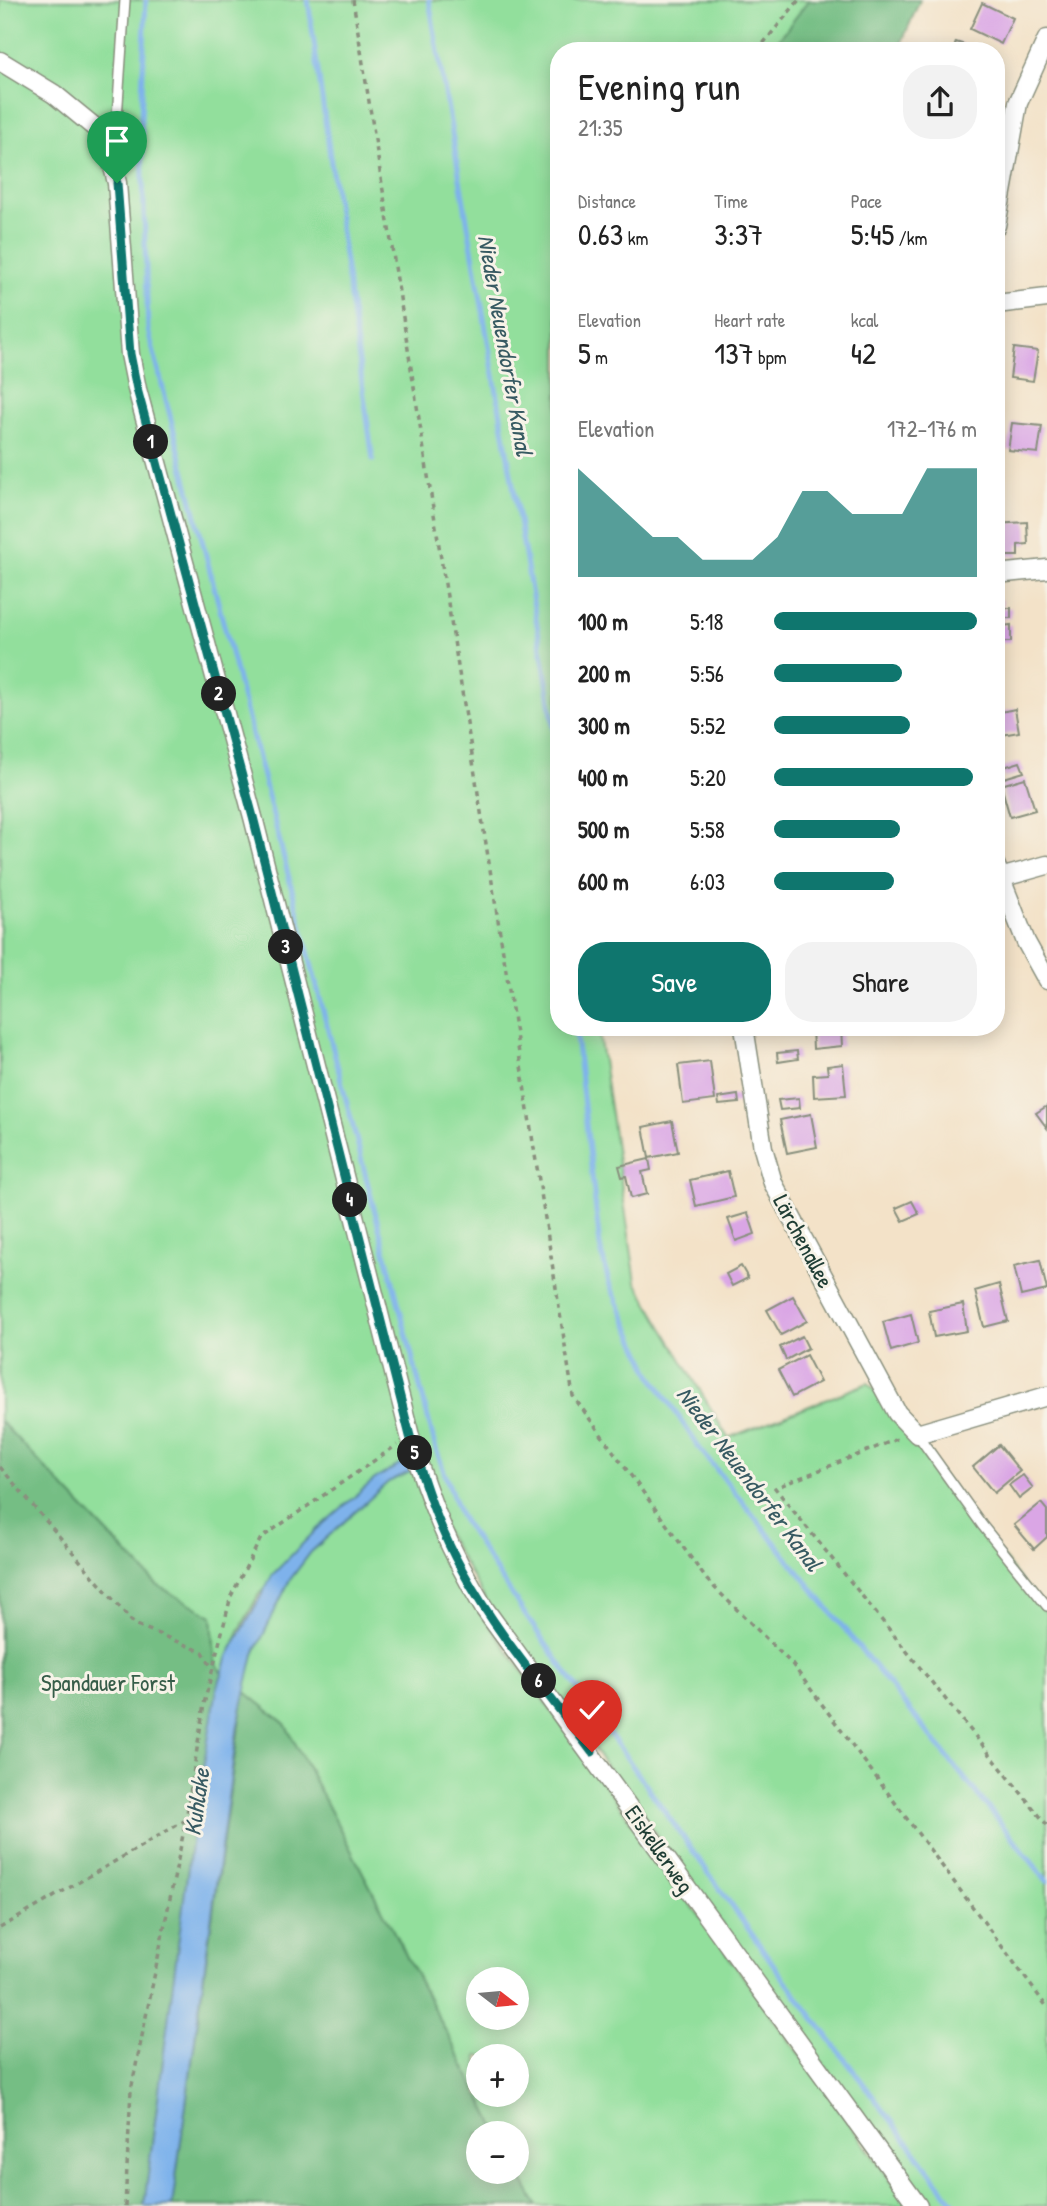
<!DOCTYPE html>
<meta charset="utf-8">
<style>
body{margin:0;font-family:"Patrick Hand",sans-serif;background:#f2f2f2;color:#222;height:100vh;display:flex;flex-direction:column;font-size:26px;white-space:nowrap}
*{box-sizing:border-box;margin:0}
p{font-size:23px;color:#767676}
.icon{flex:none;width:38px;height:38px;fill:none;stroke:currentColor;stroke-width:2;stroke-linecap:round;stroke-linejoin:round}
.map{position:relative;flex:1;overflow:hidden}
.sheet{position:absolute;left:550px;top:42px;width:455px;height:994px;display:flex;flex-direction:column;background:#fff;border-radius:28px;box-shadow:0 4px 18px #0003}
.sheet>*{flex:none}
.needle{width:46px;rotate:106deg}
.tools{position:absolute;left:466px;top:1967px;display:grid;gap:14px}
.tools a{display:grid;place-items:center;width:63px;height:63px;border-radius:50%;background:#fff;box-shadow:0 4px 18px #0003;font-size:35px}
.pin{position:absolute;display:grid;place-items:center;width:60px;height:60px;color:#fff;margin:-72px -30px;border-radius:50% 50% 50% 0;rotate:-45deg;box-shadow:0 0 7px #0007}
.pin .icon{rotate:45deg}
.km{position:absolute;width:35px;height:35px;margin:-18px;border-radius:50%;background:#222;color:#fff;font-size:19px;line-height:35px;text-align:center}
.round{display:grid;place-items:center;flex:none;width:74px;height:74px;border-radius:28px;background:#f2f2f2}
.head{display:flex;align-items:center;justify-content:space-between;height:119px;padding:0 28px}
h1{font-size:38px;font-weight:600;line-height:52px}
.stats{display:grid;grid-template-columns:repeat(3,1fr);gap:10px;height:119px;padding:7px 28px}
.stats div{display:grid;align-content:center}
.stats b{font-size:30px;font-weight:600}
.stats small{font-size:19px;font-weight:400}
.stats p{font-size:19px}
.chart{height:196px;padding:14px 28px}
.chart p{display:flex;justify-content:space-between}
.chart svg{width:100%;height:126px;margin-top:7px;fill:#0f766e;opacity:.7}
.button{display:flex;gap:14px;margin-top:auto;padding:14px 28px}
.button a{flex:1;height:80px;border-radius:28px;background:#0f766e;color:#fff;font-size:28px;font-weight:600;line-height:80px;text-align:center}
.button a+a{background:#f2f2f2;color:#222}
ul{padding:0 28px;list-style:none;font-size:23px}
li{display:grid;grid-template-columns:112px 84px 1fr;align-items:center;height:52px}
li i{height:18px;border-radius:9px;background:#0f766e}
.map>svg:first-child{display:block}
.green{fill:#92df9c;stroke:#588e68;stroke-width:2;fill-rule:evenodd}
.forest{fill:#75be84;stroke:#4a7e5c;stroke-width:2}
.water{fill:#7eb2eb;stroke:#4e7890;stroke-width:2}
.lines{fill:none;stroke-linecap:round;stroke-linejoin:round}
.stream{stroke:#7eb2eb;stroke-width:5}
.building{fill:#daa6e5}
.service-casing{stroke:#89907e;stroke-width:12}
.minor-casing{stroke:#89907e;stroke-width:21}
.path{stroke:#89907e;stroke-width:3.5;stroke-dasharray:5 5;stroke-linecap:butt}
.service{stroke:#fff;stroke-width:9}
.minor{stroke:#fff;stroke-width:18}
.route-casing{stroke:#fff;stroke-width:14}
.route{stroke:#0f766e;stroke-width:9}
.labels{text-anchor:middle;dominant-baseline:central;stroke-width:6;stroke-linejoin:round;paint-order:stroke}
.street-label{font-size:23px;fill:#1f3d34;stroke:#f7f3e8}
.park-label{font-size:23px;fill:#365d49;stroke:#f7f3e8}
.water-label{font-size:24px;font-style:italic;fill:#375a62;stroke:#f7f3e8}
</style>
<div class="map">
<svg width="1047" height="2206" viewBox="0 0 1047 2206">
<rect width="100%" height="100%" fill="#f7f3e8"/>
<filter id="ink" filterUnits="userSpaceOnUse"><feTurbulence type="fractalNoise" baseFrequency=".0143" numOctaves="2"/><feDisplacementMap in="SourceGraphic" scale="14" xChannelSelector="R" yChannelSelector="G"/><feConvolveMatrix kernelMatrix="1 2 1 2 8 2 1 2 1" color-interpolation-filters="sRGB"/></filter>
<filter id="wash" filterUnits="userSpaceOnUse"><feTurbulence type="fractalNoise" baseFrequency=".00686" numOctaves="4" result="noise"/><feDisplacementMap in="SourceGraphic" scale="28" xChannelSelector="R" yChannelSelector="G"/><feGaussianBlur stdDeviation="1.57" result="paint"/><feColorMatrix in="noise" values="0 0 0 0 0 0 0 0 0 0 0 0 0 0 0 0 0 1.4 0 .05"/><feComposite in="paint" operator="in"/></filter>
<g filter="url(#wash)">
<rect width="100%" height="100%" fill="#f3e2c8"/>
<path class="green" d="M 0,0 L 809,0 L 770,51 L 558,51 L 558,1027 L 598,1027 L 636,1282 L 728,1438 L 868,1383 L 897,1413 L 928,1461 L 1047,1614 L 1047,2206 L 927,2206 L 487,1602 L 418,1486 L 444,1556 L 479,1611 L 909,2206 L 537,2206 L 516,2167 L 516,2133 L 499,2133 L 479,2095 L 516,2095 L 516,2056 L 478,2056 L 478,2093 L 285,1724 L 244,1691 L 254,1654 L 289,1581 L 311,1552 L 388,1482 L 411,1471 L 375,1479 L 259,1594 L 238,1633 L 223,1674 L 215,1661 L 212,1616 L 157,1585 L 0,1421 ZM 478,1979 L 516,1979 L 516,2018 L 478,2018 Z"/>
<g class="forest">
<polygon points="809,0 920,0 898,51 770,51"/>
<polygon points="0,1421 157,1585 212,1616 215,1661 223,1674 195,1814 144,2206 0,2206"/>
<polygon points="244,1691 285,1724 499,2133 478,2133 478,2172 516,2172 516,2167 537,2206 172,2206"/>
</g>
<polygon class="water" points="401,1464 409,1465 412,1471 388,1482 311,1552 289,1581 254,1654 238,1724 172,2206 144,2206 195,1814 217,1689 228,1656 273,1574 316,1530 375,1479"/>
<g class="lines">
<g class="stream">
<polyline points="146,0 141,118 148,330 436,1449 460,1516 526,1616 776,1968 956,2206"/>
<polyline points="308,0 373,460"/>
<polyline points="429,0 548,688 558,757 558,779"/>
<polyline points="575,1027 600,1246 609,1283 651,1375 700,1449 1047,1881"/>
</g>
</g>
<g id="blocks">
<g class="building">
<polygon points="982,3 1013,18 1001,44 970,29"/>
<polygon points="956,42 980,50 980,51 953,51"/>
<polygon points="1014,348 1038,351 1033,381 1010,378"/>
<polygon points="1012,423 1042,426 1038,453 1008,450"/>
<polygon points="1027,522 1028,544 1018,545 1018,556 1003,556 1003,545 997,546 996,524"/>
<polygon points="996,600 1002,600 1002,608 1011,608 1011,618 1002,618 1003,626 1011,625 1011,642 996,642"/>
<polygon points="1015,709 1019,732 996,736 996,713"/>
<polygon points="1020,762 1024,772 1004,778 1001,768"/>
<polygon points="1025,778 1035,810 1010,817 1001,785"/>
<polygon points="812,1027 841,1027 842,1046 813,1049"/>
<polygon points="797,1051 798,1059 778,1062 777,1053"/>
<polygon points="710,1061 715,1100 683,1104 678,1065"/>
<polygon points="843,1064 846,1095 814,1097 813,1075 828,1074 827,1066"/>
<polygon points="738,1095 739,1103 719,1105 718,1098"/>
<polygon points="799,1098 800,1108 780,1110 778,1100"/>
<polygon points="1047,1106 1047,1128 1036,1113"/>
<polygon points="811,1114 817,1147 787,1153 780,1120"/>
<polygon points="672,1121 678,1152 649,1158 643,1127"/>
<polygon points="649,1159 651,1170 642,1172 647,1194 631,1198 626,1176 622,1177 619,1166"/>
<polygon points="728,1171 734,1197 696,1206 690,1180"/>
<polygon points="912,1201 919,1214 903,1221 896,1208"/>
<polygon points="748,1213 755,1234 736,1241 728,1219"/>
<polygon points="1040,1260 1047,1290 1021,1296 1014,1266"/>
<polygon points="741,1266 748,1278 732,1286 726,1274"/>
<polygon points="999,1284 1008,1321 984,1327 975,1291"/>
<polygon points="793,1296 807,1321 781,1335 767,1310"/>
<polygon points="963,1304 967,1331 934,1337 929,1311"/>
<polygon points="911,1314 918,1343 891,1351 883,1322"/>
<polygon points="802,1336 808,1348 786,1360 780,1347"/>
<polygon points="806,1355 820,1382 792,1397 778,1370"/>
<polygon points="999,1445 1020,1471 994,1493 973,1467"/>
<polygon points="1023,1475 1033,1488 1019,1499 1009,1485"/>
<polygon points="1041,1503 1047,1510 1047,1537 1034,1549 1014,1525"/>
</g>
</g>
</g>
<g filter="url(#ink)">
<use href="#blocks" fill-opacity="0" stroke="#89907e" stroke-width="2"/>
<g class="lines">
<g class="service-casing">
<g id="service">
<polyline points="108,146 117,118 125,0"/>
<polyline points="917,1434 982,1525 1047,1606"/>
</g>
</g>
<g class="minor-casing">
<g id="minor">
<path d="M 0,61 L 54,94 L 98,130 L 108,146 L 117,183 L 130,354 L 137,389 L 253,817 L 410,1436 C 429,1501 449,1550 484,1608 L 918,2206"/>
<polyline points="996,226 1018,103 1047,39"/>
<polyline points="996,304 1047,298"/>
<polyline points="996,574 1047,569"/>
<polyline points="996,866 1026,942 1047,980"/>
<polyline points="1000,878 1047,865"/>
<polyline points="744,1027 763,1148 773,1183 897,1413 917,1434 1047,1396"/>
</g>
</g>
<g class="path">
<polyline points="353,0 573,1396 707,1580 792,1664 1047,2007"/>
<polyline points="757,51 799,0"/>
<polyline points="897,1439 775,1488 1047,1825"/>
<polyline points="0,1467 134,1624 203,1652 213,1670"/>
<polyline points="0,1928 186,1820"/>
<polyline points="125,2206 131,2090 186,1820 204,1704 231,1596 261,1538 397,1445"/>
</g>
<use href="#service" class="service"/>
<use href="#minor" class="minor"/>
</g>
</g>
<g class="lines" filter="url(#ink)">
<g class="route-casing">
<path id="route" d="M 117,183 L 130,354 L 137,389 L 253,817 L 410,1436 C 424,1483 438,1527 462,1570 C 497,1635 548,1693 592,1752"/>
</g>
<use href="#route" class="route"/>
</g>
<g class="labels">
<g class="street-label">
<text transform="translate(804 1241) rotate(62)">Lärchenallee</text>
<text transform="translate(660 1849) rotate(55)">Eiskellerweg</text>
</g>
<g class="park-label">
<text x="108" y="1682">Spandauer Forst</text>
</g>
<g class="water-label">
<text transform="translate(506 345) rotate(80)">Nieder Neuendorfer Kanal</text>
<text transform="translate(750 1478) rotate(53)">Nieder Neuendorfer Kanal</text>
<text transform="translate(196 1802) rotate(-82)">Kuhlake</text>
</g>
</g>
</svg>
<div class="tools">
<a><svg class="needle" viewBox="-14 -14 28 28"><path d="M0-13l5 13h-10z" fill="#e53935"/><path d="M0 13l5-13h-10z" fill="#767676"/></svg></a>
<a>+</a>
<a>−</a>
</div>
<div class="pin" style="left:117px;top:183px;background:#1e9e55"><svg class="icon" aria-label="arrive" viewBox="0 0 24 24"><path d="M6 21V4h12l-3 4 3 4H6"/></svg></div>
<div class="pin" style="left:592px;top:1752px;background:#d93025"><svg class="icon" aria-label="check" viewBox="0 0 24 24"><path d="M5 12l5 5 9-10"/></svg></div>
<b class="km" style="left:151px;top:442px">1</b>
<b class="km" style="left:219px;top:694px">2</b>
<b class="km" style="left:286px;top:947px">3</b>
<b class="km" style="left:350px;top:1200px">4</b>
<b class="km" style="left:415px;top:1453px">5</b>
<b class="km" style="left:539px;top:1681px">6</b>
<section class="sheet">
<div class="head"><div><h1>Evening run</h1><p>21:35</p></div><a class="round"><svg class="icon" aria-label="share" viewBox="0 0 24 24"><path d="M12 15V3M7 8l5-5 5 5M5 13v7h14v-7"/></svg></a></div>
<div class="stats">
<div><p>Distance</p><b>0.63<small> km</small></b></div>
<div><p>Time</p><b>3:37</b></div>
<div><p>Pace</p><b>5:45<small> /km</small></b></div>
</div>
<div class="stats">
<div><p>Elevation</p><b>5<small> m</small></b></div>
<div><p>Heart rate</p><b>137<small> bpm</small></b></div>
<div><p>kcal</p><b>42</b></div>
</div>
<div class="chart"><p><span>Elevation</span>172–176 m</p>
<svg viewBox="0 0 160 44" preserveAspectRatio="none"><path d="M0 44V6L10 14L20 22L30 30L40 30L50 38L60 38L70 38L80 30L90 14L100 14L110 22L120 22L130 22L140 6L150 6L160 6V44z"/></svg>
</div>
<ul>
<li><b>100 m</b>5:18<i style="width:100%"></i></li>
<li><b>200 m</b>5:56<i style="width:63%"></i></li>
<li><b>300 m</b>5:52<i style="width:67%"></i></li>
<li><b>400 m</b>5:20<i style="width:98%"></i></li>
<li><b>500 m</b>5:58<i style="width:62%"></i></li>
<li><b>600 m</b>6:03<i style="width:59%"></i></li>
</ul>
<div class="button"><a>Save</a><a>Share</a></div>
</section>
</div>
